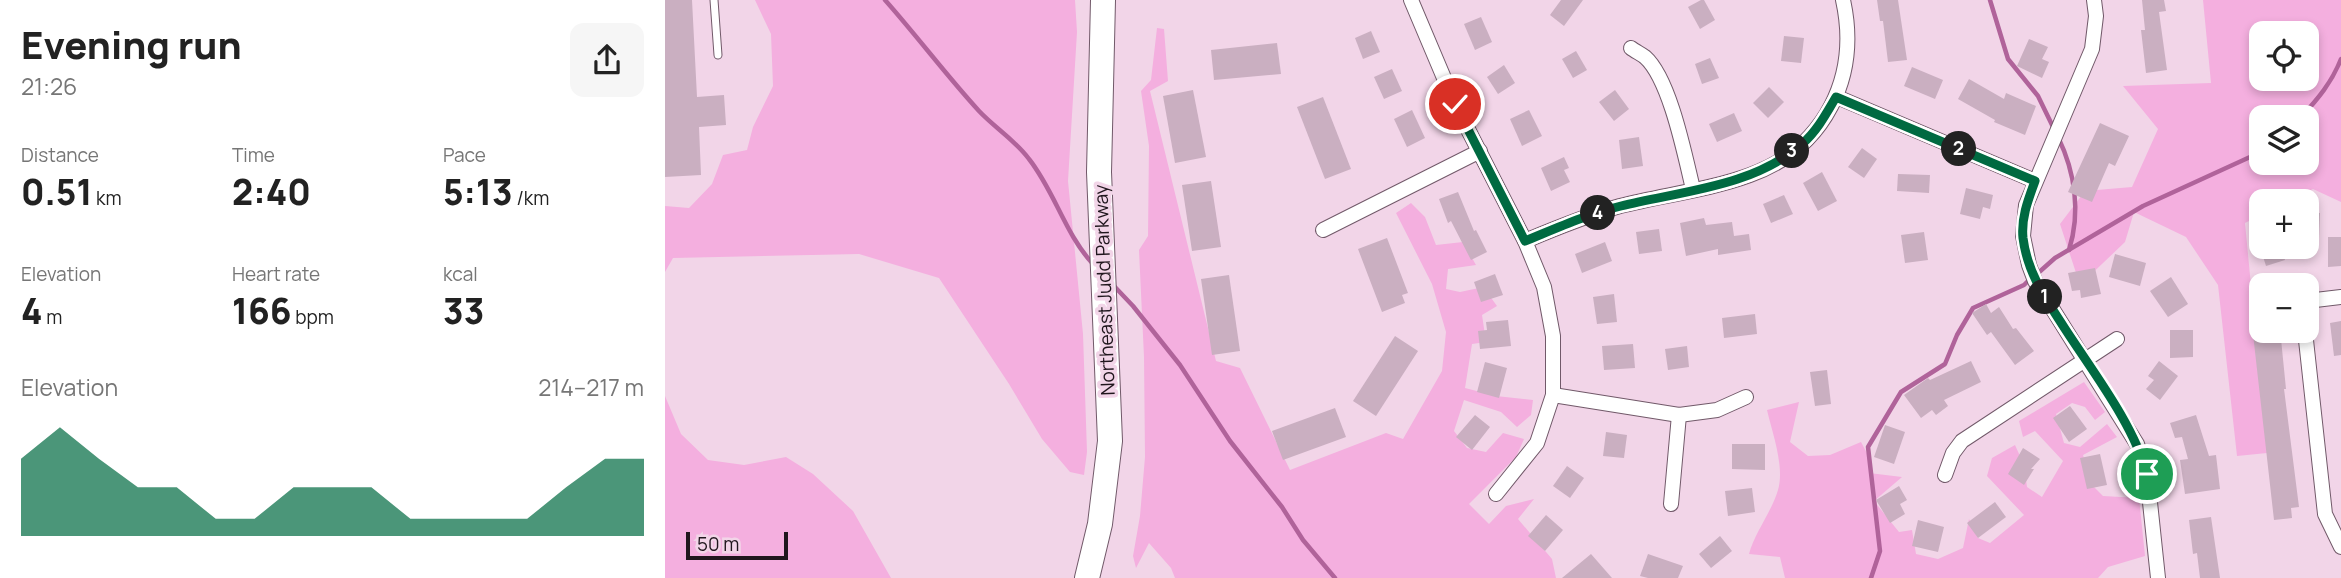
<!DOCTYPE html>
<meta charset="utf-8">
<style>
body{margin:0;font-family:Manrope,sans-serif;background:#f6f6f6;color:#222;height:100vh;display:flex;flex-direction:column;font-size:26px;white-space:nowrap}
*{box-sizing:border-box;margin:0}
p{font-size:23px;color:#767676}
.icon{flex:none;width:38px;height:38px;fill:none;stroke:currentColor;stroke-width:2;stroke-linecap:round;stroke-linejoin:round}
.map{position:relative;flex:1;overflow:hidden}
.drawer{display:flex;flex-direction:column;background:#fff;width:665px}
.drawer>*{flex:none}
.buttons{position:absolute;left:1584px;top:21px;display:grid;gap:14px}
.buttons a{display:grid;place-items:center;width:70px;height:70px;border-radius:14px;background:#fff;box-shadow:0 4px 10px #0003;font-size:35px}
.scale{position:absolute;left:21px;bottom:18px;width:102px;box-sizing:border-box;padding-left:7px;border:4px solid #20161d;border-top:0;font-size:19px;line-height:24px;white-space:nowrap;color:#20161d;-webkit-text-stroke:5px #f2d5e8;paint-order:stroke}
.pin{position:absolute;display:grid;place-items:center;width:60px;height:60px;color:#fff;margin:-30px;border:4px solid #fff;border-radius:50%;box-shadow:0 2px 7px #0007}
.km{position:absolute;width:35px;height:35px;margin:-18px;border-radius:50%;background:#222;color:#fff;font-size:19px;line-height:35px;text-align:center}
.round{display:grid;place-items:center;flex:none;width:74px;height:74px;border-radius:14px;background:#f6f6f6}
.summary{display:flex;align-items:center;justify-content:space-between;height:119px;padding:0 21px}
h1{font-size:38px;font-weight:800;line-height:52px}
.figures{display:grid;grid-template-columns:repeat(3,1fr);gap:10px;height:119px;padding:7px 21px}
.figures div{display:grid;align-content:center}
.figures b{font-size:35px;font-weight:800}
.figures small{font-size:19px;font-weight:400}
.figures p{font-size:19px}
.chart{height:196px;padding:14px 21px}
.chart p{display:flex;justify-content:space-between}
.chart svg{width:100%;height:126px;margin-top:7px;fill:#006a41;opacity:.7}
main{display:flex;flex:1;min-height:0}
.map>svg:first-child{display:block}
.green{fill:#f4afdf;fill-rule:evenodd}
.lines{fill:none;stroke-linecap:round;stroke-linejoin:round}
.stream{stroke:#b0639a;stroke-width:4.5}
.building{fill:#caafc1}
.service-casing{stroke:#715969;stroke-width:9}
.minor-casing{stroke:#715969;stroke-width:16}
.trunk-casing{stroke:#715969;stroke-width:26}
.service{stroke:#fff;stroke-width:7}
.minor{stroke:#fff;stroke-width:14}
.trunk{stroke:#fff;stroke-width:24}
.route-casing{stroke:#fff;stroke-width:14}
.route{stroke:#006a41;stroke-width:9}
.labels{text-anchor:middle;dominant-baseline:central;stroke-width:7;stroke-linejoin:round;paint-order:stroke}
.street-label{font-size:19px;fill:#20161d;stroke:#f2d5e8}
</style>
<main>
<section class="drawer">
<div class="summary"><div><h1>Evening run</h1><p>21:26</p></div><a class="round"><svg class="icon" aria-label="share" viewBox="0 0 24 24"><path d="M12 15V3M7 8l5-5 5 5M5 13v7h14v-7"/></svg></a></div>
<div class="figures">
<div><p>Distance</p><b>0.51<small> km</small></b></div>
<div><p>Time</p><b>2:40</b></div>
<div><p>Pace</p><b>5:13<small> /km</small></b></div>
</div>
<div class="figures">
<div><p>Elevation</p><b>4<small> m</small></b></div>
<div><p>Heart rate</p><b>166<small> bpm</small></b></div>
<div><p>kcal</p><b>33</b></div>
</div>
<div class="chart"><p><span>Elevation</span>214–217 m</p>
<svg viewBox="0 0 160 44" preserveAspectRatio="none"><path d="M0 44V17L10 6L20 17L30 27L40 27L50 38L60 38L70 27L80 27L90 27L100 38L110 38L120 38L130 38L140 27L150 17L160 17V44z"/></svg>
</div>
</section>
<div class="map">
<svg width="1676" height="578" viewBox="0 0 1676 578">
<rect width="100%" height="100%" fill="#f2d5e8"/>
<g class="green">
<polygon points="90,0 410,0 412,32 403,181 418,334 422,452 419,475 405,472 377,439 344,384 274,278 194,254 8,258 0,272 0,206 24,208 47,184 58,155 82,150 88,127 108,86 106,34"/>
<path d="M 1538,0 L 1676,0 L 1676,202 L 1648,189 L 1623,201 L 1596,201 L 1596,215 L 1580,223 L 1602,453 L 1572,456 L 1553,285 L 1521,237 L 1469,212 L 1460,242 L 1415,285 L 1395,224 L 1420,191 L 1467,187 L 1493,129 L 1458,86 L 1546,83 ZM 1596,33 L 1642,33 L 1642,79 L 1596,79 ZM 1596,117 L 1642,117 L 1642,163 L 1596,163 Z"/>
<polygon points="492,28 499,29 503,81 485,91 551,361 575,368 625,470 721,433 738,439 777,371 781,332 767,284 731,213 746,203 760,217 771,245 798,242 811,265 783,269 781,289 795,292 814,288 824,295 832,306 817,315 821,342 807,344 800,388 831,396 868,400 866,415 852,427 836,412 799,400 789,431 802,448 821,452 838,433 859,439 851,457 804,504 824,524 841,506 869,499 853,519 887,559 891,578 510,578 506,568 484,543 471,568 468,556 475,516 480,457 479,357 474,250 483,236 484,146 476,91 486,80"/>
<path d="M 1419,382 L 1440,412 L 1430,420 L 1420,407 L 1407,403 L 1391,414 L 1399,443 L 1415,447 L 1442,424 L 1452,437 L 1418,455 L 1426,484 L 1438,496 L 1474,498 L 1480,556 L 1443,567 L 1433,578 L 1120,578 L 1115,557 L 1084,554 C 1090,532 1106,513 1113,490 C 1120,467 1107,432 1102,410 L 1134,402 L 1125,442 L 1143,456 L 1165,455 L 1196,442 L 1204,457 L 1204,473 L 1237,477 L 1209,501 L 1234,532 L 1247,530 L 1251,554 L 1273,559 L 1298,548 L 1304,519 L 1313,538 L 1325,543 L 1359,515 L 1322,476 L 1327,458 L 1350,445 L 1359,465 L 1362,487 L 1377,497 L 1398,461 L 1370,431 L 1358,437 L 1354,421 Z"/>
<polygon points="0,396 16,434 43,460 79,465 121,457 148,474 188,511 226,578 0,578"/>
</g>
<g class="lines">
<g class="stream">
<path d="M 220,0 C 252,36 281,75 314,111 C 330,128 350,140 364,159 C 390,192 400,234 428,264"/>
<polyline points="1325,0 1343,59 1373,96 1389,129"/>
<path d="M 1636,117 C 1653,99 1667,82 1676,59"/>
<path d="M 1393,137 C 1410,172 1416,212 1404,250"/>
<polyline points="1372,274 1390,258 1478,206 1596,152"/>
<polyline points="449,286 468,306 515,365 565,441 617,507 638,540 670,578"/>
<polyline points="1206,578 1215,551 1203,447 1236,392 1280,364 1292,335 1308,308 1359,285 1365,279"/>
</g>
</g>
<g class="building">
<polygon points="0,0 27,0 32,97 59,95 61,125 34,127 36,175 0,177"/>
<polygon points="896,0 918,0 899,26 885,15"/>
<polygon points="1036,0 1039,0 1050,20 1035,29 1023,7"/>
<polygon points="1212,0 1233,0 1242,60 1223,62 1218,21 1215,21"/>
<polygon points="1477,0 1499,0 1501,11 1494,12 1502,70 1481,73 1476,30 1480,30"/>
<polygon points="816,17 827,42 810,50 799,24"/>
<polygon points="706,31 715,52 698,59 690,38"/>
<polygon points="1119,36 1139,38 1136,63 1116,61"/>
<polygon points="1364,39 1383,47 1377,59 1384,62 1377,78 1352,66"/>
<polygon points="612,43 616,74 549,80 546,50"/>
<polygon points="911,51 922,70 908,78 897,59"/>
<polygon points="1045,58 1054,78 1037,84 1030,64"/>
<polygon points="839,65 850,83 833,94 822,77"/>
<polygon points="1247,67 1278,80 1270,99 1239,86"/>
<polygon points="727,69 737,91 719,99 709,77"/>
<polygon points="1304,79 1339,99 1341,93 1371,106 1360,135 1329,122 1330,120 1293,99"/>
<polygon points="1104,87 1119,102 1103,118 1088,103"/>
<polygon points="528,90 541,157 510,163 498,96"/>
<polygon points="950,90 964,109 949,121 934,102"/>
<polygon points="658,97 686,169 660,179 632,107"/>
<polygon points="747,110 760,138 742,147 729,119"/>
<polygon points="864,110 877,136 857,146 845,119"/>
<polygon points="1069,113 1077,131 1052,142 1044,124"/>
<polygon points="1435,123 1464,136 1450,166 1444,163 1427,202 1403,192"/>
<polygon points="974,137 978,166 957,169 954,140"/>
<polygon points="1197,148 1212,159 1199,178 1183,167"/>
<polygon points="899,157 904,168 899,170 905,182 886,191 876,168"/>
<polygon points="1157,172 1172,201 1153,211 1138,183"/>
<polygon points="1233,174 1265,175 1264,193 1232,191"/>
<polygon points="546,181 556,247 527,251 517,185"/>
<polygon points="1301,188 1328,195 1325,209 1318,207 1315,219 1295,214"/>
<polygon points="793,192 809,231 811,230 822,252 806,260 786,221 783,223 774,199"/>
<polygon points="1119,195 1128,214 1106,223 1098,204"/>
<polygon points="1642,212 1655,213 1654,238 1642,237"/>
<polygon points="1039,218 1041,225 1067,222 1069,236 1084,234 1086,250 1053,255 1053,249 1021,256 1015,223"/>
<polygon points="994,229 997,251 974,254 971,232"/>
<polygon points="1259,232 1263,260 1240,263 1236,235"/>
<polygon points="1663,237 1676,237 1676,266 1663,267"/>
<polygon points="722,238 743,293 737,295 740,303 717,312 693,249"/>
<polygon points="940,242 947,261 917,273 910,254"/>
<polygon points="1595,247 1616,247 1620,260 1601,266"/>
<polygon points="1450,254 1481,263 1475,286 1444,277"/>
<polygon points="1430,268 1436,294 1416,298 1415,290 1407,291 1403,273"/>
<polygon points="830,274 838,295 816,302 809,282"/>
<polygon points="564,275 575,351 547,355 536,279"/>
<polygon points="1506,277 1523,304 1503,317 1485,291"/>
<polygon points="949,294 952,322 932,324 928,297"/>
<polygon points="1321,304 1326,313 1334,307 1348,329 1351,328 1369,351 1350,365 1326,332 1322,335 1307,313"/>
<polygon points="1090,314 1092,334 1059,338 1057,318"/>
<polygon points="843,320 846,346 815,349 813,331 822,330 821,322"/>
<polygon points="1676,321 1676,355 1669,356 1665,323"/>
<polygon points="1505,330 1528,330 1528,357 1505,358"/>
<polygon points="1606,332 1607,340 1616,339 1621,389 1619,389 1634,507 1626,508 1627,518 1609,520 1588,334"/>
<polygon points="730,336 753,351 711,416 688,401"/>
<polygon points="968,344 970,368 939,370 937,346"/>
<polygon points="1022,346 1024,367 1003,370 1000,349"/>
<polygon points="1306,361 1316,382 1279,400 1283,406 1271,415 1267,410 1256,418 1239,395 1263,378 1265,380"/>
<polygon points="1494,361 1513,376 1495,400 1481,389 1489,380 1483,376"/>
<polygon points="820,362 842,368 834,398 812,392"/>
<polygon points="1162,370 1166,404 1150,406 1145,372"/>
<polygon points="1405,406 1422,429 1404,442 1388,418"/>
<polygon points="670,408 681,437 618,460 607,431"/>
<polygon points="810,415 825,427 807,450 791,437"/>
<polygon points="1531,415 1544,456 1551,455 1555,489 1520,494 1515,460 1523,459 1517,437 1510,438 1505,423"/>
<polygon points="1220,425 1240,432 1229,464 1209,457"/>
<polygon points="941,432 962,435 959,458 938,456"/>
<polygon points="1067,444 1100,444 1100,470 1067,469"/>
<polygon points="1358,448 1375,459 1366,469 1369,469 1359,485 1343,474"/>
<polygon points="1435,454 1442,485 1422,489 1415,458"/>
<polygon points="902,466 919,478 905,498 888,486"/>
<polygon points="1234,486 1242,500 1235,504 1240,514 1225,523 1211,500"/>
<polygon points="1087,488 1090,512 1063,516 1060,491"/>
<polygon points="1330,502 1341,517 1313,538 1302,523"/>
<polygon points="881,515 898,530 880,551 863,536"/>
<polygon points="1546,517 1555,578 1535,578 1532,553 1528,554 1524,520"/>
<polygon points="1253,520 1279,527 1273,552 1247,546"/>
<polygon points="1055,536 1067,551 1046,568 1034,554"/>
<polygon points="926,554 947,578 897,578"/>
<polygon points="983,554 1018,566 1013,578 983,578 975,576"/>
</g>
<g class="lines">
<g class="service-casing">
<polyline id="service" points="49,0 53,55"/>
</g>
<g class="minor-casing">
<g id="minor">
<polyline points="746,0 790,104 860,241 879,287 888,336 888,395 872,443 831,494"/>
<polyline points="1429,0 1431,16 1427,49 1361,205 1358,236 1364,265 1370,281 1472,444 1482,474 1493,578"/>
<path d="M 966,48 C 970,51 976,54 980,57 C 1005,79 1020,156 1028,189"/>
<polyline points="1172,97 1370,181"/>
<polyline points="658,230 815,151"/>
<path d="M 860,241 C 891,228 923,215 955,206 C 998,195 1044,190 1085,175 C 1160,148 1195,77 1178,0"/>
<polyline points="1642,301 1676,297"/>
<polyline points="1640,331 1660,514 1676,547"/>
<polyline points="888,395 1014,415 1052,410 1081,397"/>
<polyline points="1280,475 1288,453 1297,441 1452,339"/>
<polyline points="1006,504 1014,415"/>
</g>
</g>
<g class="trunk-casing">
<polyline id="trunk" points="422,578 435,524 445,441 434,172 438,0"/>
</g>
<use href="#service" class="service"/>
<use href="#minor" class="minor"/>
<use href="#trunk" class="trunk"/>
</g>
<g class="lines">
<g class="route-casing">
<path id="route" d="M 790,104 L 860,241 C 892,228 923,214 956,206 C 1016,191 1088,187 1137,144 C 1152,131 1161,114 1171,97 L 1370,181 C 1363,200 1356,218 1358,238 C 1362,270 1378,295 1395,321 C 1424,367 1468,422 1482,474"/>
</g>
<use href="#route" class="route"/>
</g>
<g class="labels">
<g class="street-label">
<text transform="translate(439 290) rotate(-92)">Northeast Judd Parkway</text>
</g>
</g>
</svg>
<div class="buttons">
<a><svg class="icon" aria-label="locate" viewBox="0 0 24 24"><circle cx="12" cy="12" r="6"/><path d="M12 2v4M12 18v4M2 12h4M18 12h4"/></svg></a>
<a><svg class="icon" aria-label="layers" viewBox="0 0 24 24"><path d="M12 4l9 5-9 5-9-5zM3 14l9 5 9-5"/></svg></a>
<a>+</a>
<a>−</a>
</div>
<div class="scale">50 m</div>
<div class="pin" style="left:1482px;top:474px;background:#1e9e55"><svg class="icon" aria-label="arrive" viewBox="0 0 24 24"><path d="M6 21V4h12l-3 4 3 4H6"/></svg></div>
<div class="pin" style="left:790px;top:104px;background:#d93025"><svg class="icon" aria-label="check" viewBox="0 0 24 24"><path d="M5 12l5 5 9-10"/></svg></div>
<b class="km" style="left:1380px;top:297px">1</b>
<b class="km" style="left:1294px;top:149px">2</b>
<b class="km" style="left:1127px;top:151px">3</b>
<b class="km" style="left:933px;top:213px">4</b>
</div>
</main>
